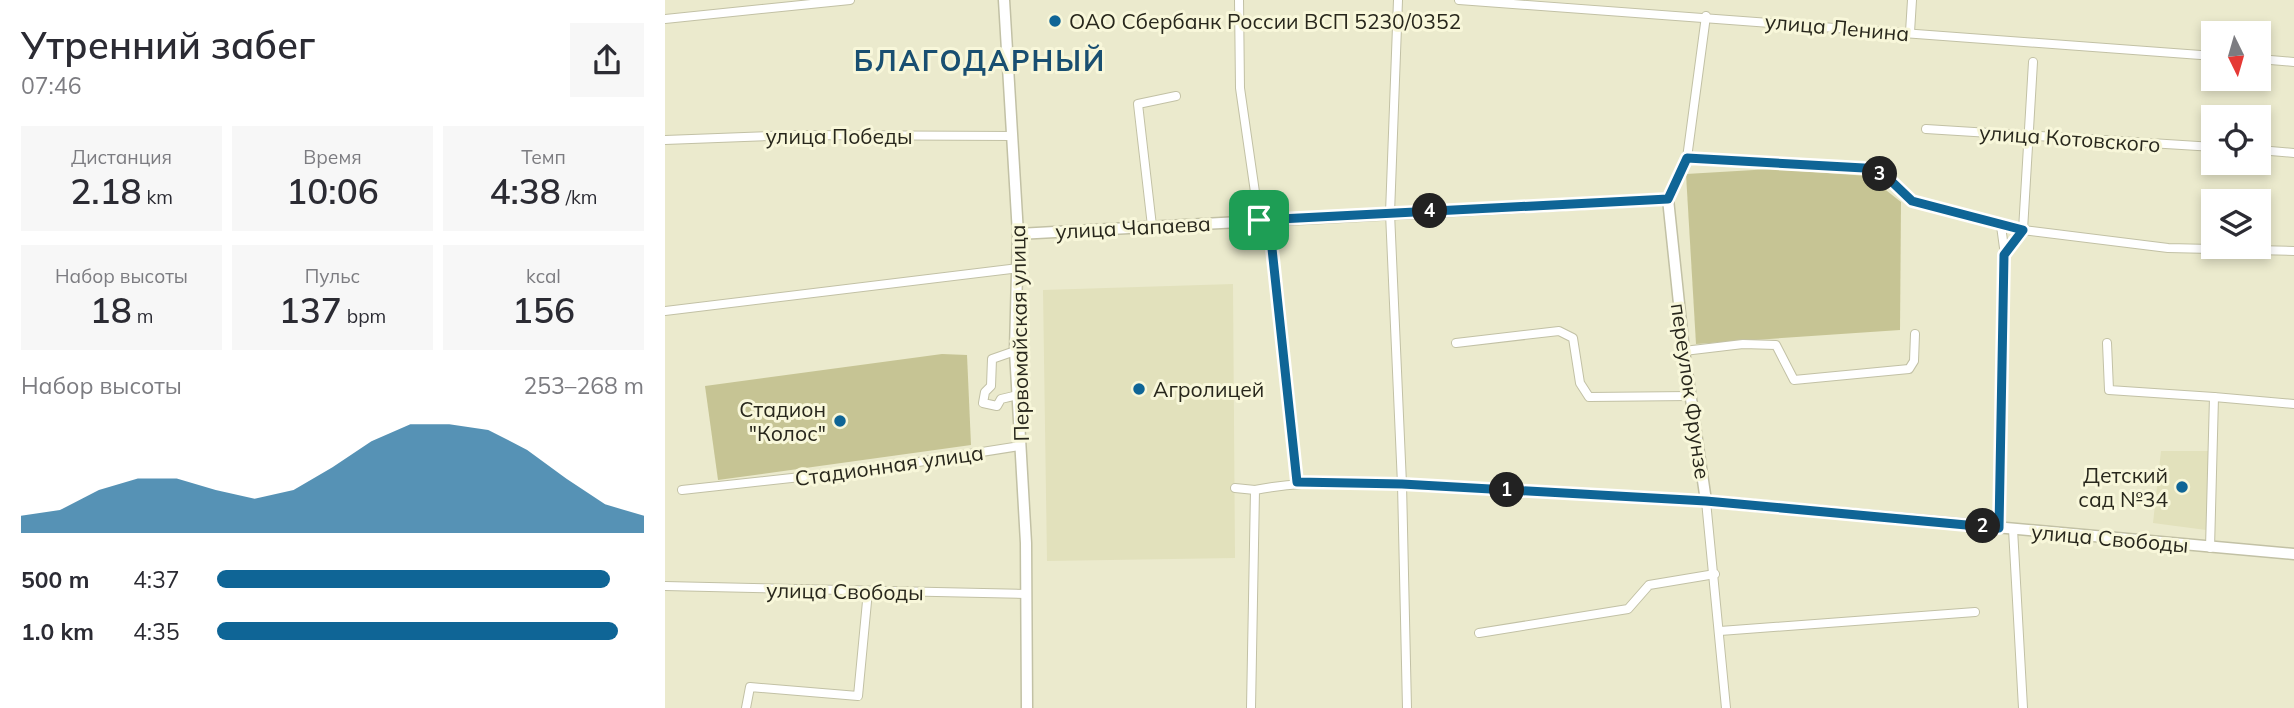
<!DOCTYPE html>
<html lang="ru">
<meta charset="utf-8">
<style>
body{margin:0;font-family:Mulish,sans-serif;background:#f7f7f7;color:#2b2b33;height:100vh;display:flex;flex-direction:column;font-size:26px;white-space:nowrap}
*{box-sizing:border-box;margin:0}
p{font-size:23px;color:#7c7c81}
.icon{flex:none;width:38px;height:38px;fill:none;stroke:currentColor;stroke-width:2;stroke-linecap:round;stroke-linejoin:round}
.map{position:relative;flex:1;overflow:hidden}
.drawer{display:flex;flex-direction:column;background:#fff;width:665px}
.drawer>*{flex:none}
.needle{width:46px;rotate:175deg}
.controls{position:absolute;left:1536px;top:21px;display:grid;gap:14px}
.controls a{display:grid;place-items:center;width:70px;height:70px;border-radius:0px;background:#fff;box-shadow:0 4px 10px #0003;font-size:35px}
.pin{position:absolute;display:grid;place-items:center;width:60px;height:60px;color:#fff;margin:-30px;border-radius:14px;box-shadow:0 4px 10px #0006}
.km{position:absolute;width:35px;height:35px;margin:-18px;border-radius:50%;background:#222;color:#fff;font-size:19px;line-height:35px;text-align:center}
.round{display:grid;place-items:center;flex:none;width:74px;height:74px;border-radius:0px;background:#f7f7f7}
.head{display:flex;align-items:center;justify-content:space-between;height:119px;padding:0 21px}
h1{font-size:38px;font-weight:600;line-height:52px}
.metrics{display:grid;grid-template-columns:repeat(3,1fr);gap:10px;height:119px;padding:7px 21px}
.metrics div{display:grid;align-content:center;border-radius:0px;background:#f7f7f7;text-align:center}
.metrics b{font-size:35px;font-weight:600}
.metrics small{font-size:19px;font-weight:400}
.metrics p{font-size:19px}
.chart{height:196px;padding:14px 21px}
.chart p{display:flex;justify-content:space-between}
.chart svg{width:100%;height:126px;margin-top:7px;fill:#0f6596;opacity:.7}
ul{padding:0 21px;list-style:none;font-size:23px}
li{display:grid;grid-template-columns:112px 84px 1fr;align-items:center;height:52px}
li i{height:18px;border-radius:9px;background:#0f6596}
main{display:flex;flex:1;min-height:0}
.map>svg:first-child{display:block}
.built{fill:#e2e1bc}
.green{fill:#c6c494}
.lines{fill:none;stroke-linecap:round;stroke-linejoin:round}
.minor-casing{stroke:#c2c1a5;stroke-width:10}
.major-casing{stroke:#c2c1a5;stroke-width:13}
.minor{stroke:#fff;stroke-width:8}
.major{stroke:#fff;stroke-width:10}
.route-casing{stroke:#fff;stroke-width:14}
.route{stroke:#0f6596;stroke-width:9}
.poi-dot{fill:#0f6596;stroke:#f8f7da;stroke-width:2.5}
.labels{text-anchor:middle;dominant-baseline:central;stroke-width:6;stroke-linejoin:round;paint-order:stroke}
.poi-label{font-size:21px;fill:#28271c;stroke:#f8f7da;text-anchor:start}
.street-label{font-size:21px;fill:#28271c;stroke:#f8f7da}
.district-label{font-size:28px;font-weight:bold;letter-spacing:2px;fill:#194f71;stroke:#f8f7da}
</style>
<main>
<section class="drawer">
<div class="head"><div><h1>Утренний забег</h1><p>07:46</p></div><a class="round"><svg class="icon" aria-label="share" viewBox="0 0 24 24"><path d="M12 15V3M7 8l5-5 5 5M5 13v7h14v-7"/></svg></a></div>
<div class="metrics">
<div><p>Дистанция</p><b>2.18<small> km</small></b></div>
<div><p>Время</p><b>10:06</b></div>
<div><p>Темп</p><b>4:38<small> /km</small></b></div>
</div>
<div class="metrics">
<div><p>Набор высоты</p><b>18<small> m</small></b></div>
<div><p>Пульс</p><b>137<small> bpm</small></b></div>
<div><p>kcal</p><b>156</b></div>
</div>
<div class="chart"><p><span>Набор высоты</span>253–268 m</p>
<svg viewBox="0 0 160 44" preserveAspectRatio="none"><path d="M0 44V38L10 36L20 29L30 25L40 25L50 29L60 32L70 29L80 21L90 12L100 6L110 6L120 8L130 15L140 25L150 34L160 38V44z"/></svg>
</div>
<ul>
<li><b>500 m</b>4:37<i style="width:92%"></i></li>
<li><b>1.0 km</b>4:35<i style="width:94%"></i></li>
</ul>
</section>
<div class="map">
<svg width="1629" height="708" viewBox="0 0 1629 708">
<rect width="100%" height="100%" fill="#ebeacd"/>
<g class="built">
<polygon points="568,284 570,558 382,561 378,290"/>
<polygon points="1496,451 1544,451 1541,530 1488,523"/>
</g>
<g class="green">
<polygon points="1106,169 1203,176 1236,202 1235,330 1031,344 1021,174"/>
<polygon points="277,354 302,355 306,445 53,480 40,386"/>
</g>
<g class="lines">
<g class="minor-casing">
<g id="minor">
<polyline points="574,0 575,88 594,220 605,230 632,482"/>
<polyline points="733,0 725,213 737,484 742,708"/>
<polyline points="794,0 1549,56"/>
<polyline points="0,19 185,0"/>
<polyline points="1245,32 1247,0"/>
<polyline points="1594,59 1629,62"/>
<polyline points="1261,129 1549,147"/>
<polyline points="0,140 129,135 348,136"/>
<polyline points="1594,150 1629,153"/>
<polyline points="1022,158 1199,168 1223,178 1247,201 1358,230 1503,248 1629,251"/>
<polyline points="1003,199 1022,158 1041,16"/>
<polyline points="487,226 473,104 511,96"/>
<polyline points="1340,255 1358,230 1368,62"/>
<polyline points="0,311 354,268"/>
<polyline points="791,343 894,331 908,338 915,383 924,397 1025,396"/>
<polyline points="1442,343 1444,390 1549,397 1545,548"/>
<polyline points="350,351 327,359 326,386 320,392 318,403 332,406 336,399 353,395"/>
<polyline points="1019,351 1078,344 1111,345 1129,380 1244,369 1249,361 1250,334"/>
<polyline points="1549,397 1629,404"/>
<polyline points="570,488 590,490"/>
<polyline points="17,490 209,469 355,446"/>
<polyline points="1334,528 1340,255 1336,226"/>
<polyline points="1348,529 1358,708"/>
<polyline points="0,586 360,594"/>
<polyline points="1055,631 1310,612"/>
<polyline points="814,633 963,609 984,585 1050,574"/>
<polyline points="81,708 85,687 193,696 203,591"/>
<path d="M 586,708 L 590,490 C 656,477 729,484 796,488 C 878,492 959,497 1041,501 L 1061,708"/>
</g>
</g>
<g class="major-casing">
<g id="major">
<polyline points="339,0 353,234 350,351 361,543 362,708"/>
<polyline points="353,234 1003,199 1019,351 1041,501 1629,554"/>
</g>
</g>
<use href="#minor" class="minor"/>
<use href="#major" class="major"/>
</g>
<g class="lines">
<g class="route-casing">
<polygon id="route" points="1022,158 1199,168 1223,178 1247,201 1358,230 1339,255 1334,528 1041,501 737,484 632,482 605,230 594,220 1003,199"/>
</g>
<use href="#route" class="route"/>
</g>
<g class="poi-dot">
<circle cx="390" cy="21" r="7"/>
<circle cx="474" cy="389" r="7"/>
<circle cx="175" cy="421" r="7"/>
<circle cx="1517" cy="487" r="7"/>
</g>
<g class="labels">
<g class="poi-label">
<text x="404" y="21">ОАО Сбербанк России ВСП 5230/0352</text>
<text x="488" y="389">Агролицей</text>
<text x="161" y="409" text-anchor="end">Стадион<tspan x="161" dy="24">"Колос"</tspan></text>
<text x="1503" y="475" text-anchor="end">Детский<tspan x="1503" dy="24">сад №34</tspan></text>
</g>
<g class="street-label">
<text transform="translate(1172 27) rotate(5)">улица Ленина</text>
<text x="174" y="136">улица Победы</text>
<text transform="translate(1405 138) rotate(4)">улица Котовского</text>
<text transform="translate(468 227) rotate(-3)">улица Чапаева</text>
<text transform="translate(354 333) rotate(-91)">Первомайская улица</text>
<text transform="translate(1026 391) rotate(82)">переулок Фрунзе</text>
<text transform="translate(224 465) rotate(-8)">Стадионная улица</text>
<text transform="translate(1445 538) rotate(5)">улица Свободы</text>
<text transform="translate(180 591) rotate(1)">улица Свободы</text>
</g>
<g class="district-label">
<text x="315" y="60">БЛАГОДАРНЫЙ</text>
</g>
</g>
</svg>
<div class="controls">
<a><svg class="needle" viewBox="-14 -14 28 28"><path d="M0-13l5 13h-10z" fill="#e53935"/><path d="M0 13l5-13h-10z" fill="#7c7c81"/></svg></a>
<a><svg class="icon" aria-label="locate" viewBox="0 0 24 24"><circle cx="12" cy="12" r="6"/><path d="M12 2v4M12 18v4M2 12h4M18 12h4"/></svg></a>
<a><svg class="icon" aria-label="layers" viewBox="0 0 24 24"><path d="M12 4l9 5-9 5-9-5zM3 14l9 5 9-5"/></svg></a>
</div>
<div class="pin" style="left:594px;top:220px;background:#1e9e55"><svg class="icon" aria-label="arrive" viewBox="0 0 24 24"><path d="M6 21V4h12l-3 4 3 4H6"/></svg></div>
<b class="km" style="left:842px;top:490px">1</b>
<b class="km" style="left:1318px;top:526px">2</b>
<b class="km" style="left:1215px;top:174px">3</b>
<b class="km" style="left:765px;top:211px">4</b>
</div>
</main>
